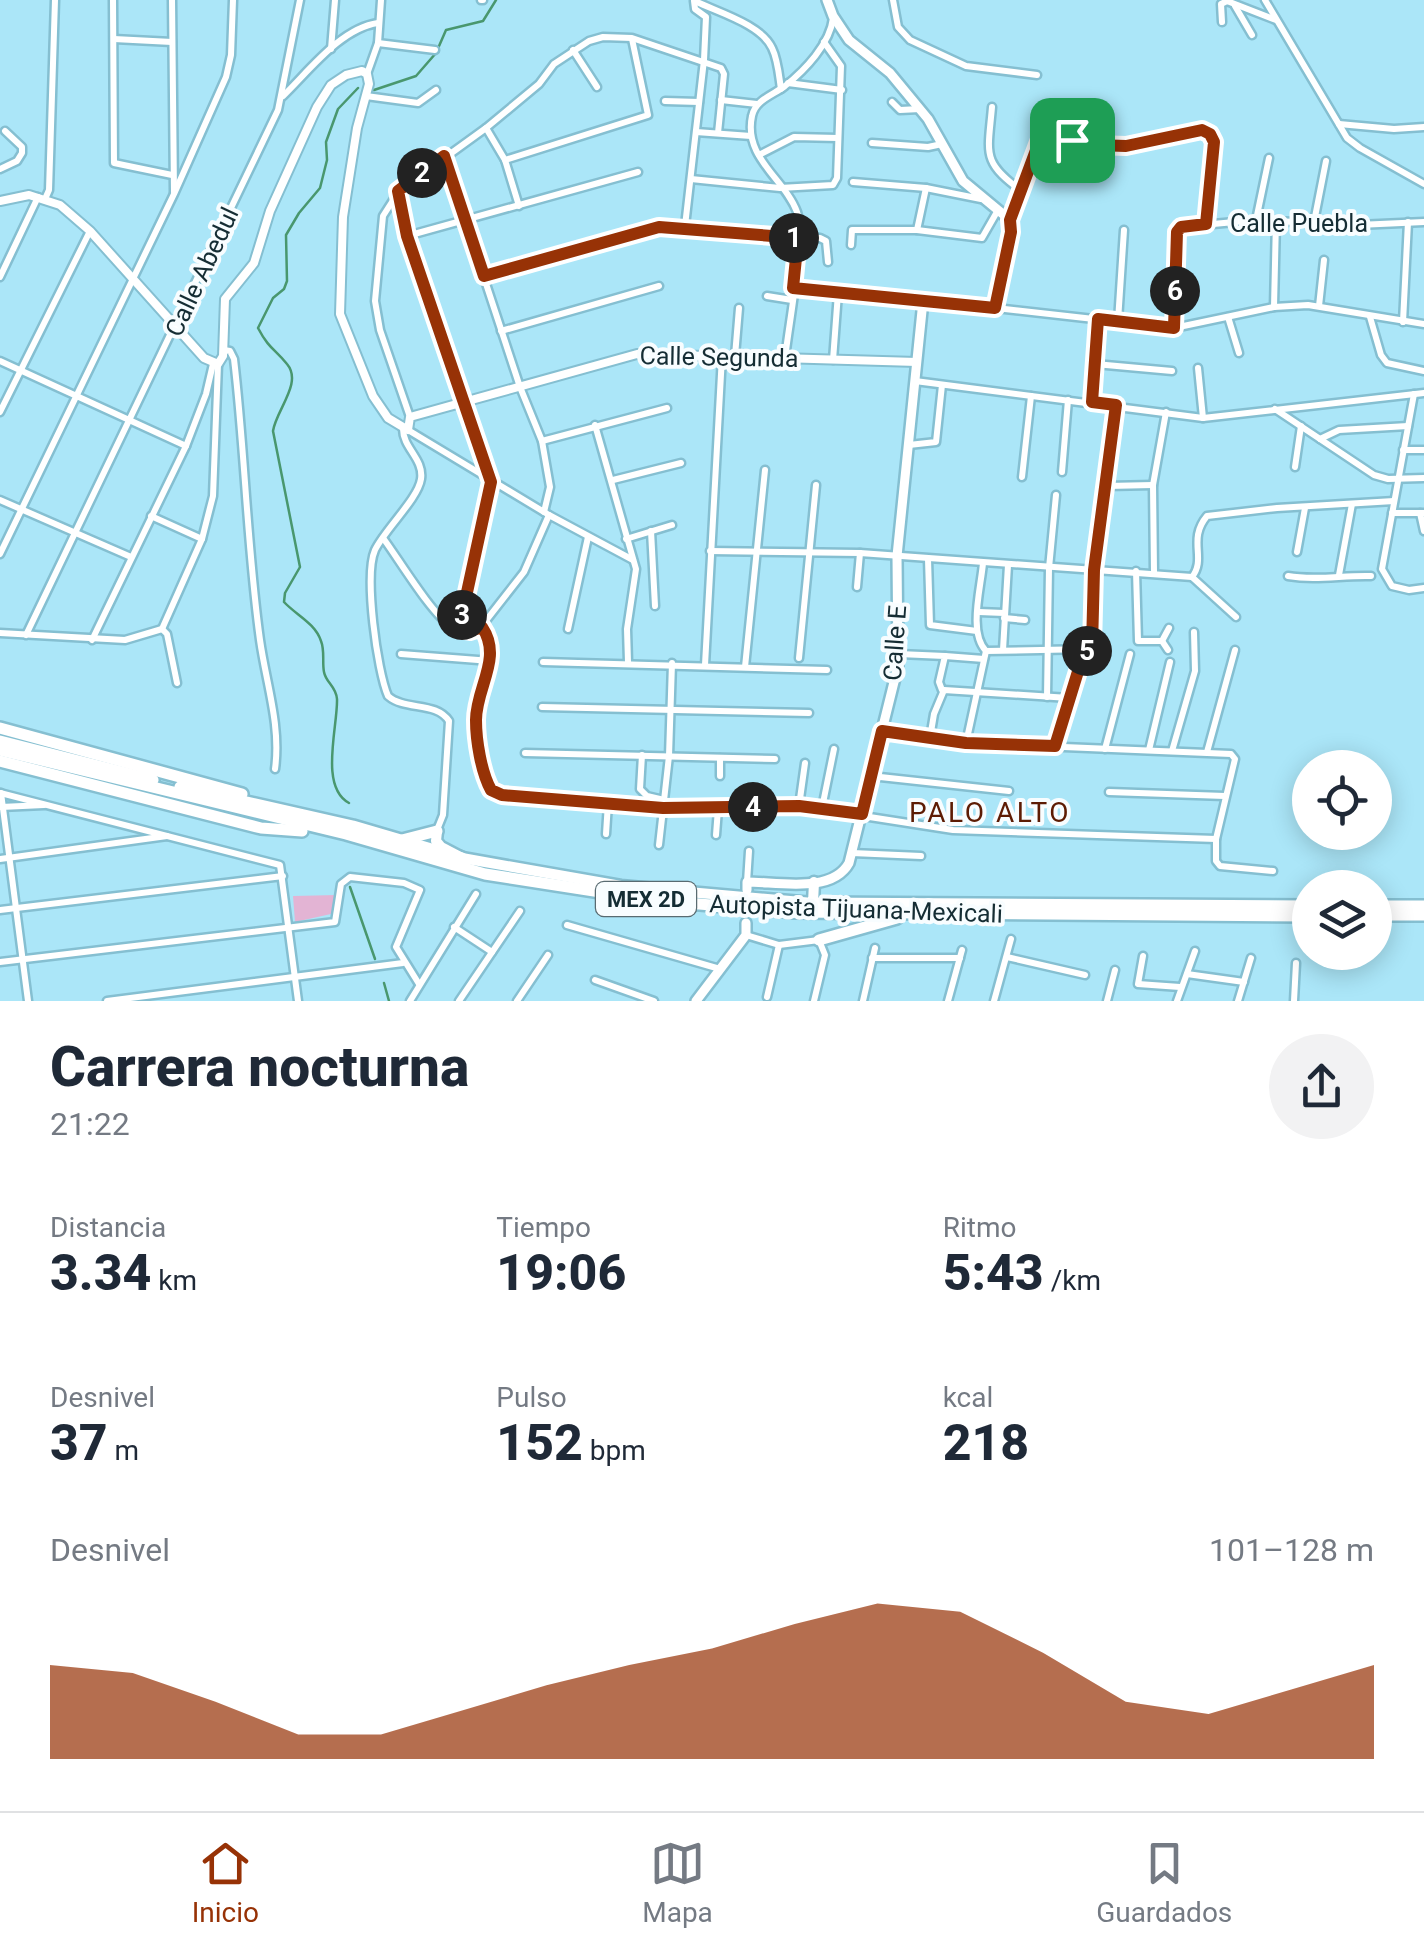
<!DOCTYPE html>
<html lang="es">
<meta charset="utf-8">
<style>
body{margin:0;font-family:Roboto,sans-serif;background:#f2f2f3;color:#1f2937;height:100vh;display:flex;flex-direction:column;font-size:38px;white-space:nowrap}
*{box-sizing:border-box;margin:0}
p{font-size:32px;color:#747a83}
.icon{flex:none;width:55px;height:55px;fill:none;stroke:currentColor;stroke-width:2;stroke-linecap:round;stroke-linejoin:round}
.map{position:relative;height:1001px;overflow:hidden}
.side{display:flex;flex-direction:column;background:#fff;flex:1}
.side>*{flex:none}
.controls{position:absolute;left:1292px;top:750px;display:grid;gap:20px}
.controls a{display:grid;place-items:center;width:100px;height:100px;border-radius:50%;background:#fff;box-shadow:0 5px 25px #0003;font-size:50px}
.pin{position:absolute;display:grid;place-items:center;width:85px;height:85px;color:#fff;margin:-42px;border-radius:20px;box-shadow:0 5px 15px #0006}
.km{position:absolute;width:50px;height:50px;margin:-25px;border-radius:50%;background:#222;color:#fff;font-size:28px;line-height:50px;text-align:center}
.round{display:grid;place-items:center;flex:none;width:105px;height:105px;border-radius:52px;background:#f2f2f3}
.overview{display:flex;align-items:center;justify-content:space-between;height:170px;padding:0 50px}
h1{font-size:55px;font-weight:800;line-height:75px}
.metrics{display:grid;grid-template-columns:repeat(3,1fr);gap:15px;height:170px;padding:10px 50px}
.metrics div{display:grid;align-content:center}
.metrics b{font-size:50px;font-weight:800}
.metrics small{font-size:28px;font-weight:400}
.metrics p{font-size:28px}
.chart{height:280px;padding:20px 50px}
.chart p{display:flex;justify-content:space-between}
.chart svg{width:100%;height:180px;margin-top:10px;fill:#973206;opacity:.7}
.tab-bar{display:flex;justify-content:space-around;align-items:center;height:140px;border-top:2px solid #e0e1e3;background:#fff;font-size:28px;color:#747a83}
.tab-bar a{display:grid;justify-items:center;gap:5px}
.tab-bar .on{color:#973206}
.map>svg:first-child{display:block}
.green{fill:#e3b4d4}
.lines{fill:none;stroke-linecap:round;stroke-linejoin:round}
.stream{stroke:#49976e;stroke-width:2.5}
.minor-casing{stroke:#85bfd1;stroke-width:11}
.tertiary-casing{stroke:#85bfd1;stroke-width:12}
.secondary-casing{stroke:#85bfd1;stroke-width:14}
.trunk-casing{stroke:#85bfd1;stroke-width:15}
.motorway-casing{stroke:#85bfd1;stroke-width:16}
.minor{stroke:#fff;stroke-width:6}
.tertiary{stroke:#fff;stroke-width:8}
.secondary{stroke:#fff;stroke-width:9}
.trunk{stroke:#fff;stroke-width:10}
.motorway{stroke:#fff;stroke-width:11}
.route-casing{stroke:#fff;stroke-width:20}
.route{stroke:#973206;stroke-width:12}
.labels{text-anchor:middle;dominant-baseline:central;stroke-width:8;stroke-linejoin:round;paint-order:stroke}
.shield{fill:#f8fdff;stroke:#596b71;stroke-width:2.5}
.shield-label{font-size:22px;font-weight:bold;fill:#152d34}
.street-label{font-size:25px;fill:#152d34;stroke:#f8fdff}
.neighbourhood-label{font-size:28px;letter-spacing:2.5px;fill:#5d1c04;stroke:#f8fdff}
</style>
<div class="map">
<svg width="1424" height="1001" viewBox="0 0 1424 1001">
<rect width="100%" height="100%" fill="#abe6f8"/>
<polygon class="green" points="337,895 331,914 295,922 293,896"/>
<g class="lines">
<g class="stream">
<polyline points="374,90 416,76 436,53 446,30 483,21 496,0"/>
<path d="M 349,803 C 319,787 338,726 337,699 C 336,686 326,683 324,672 C 322,662 325,651 321,641 C 315,623 296,615 284,602 L 285,593 L 300,567 L 273,431 C 276,410 303,383 287,364 C 275,349 269,349 258,328 L 273,298 L 284,289 L 287,281 L 286,235 L 299,213 L 320,188 L 327,160 L 326,142 L 338,109 L 358,88"/>
<polyline points="350,887 375,959"/>
<polyline points="384,983 389,1001"/>
</g>
<g class="minor-casing">
<g id="minor">
<polyline points="113,0 114,163 172,175"/>
<polyline points="172,0 174,192"/>
<polyline points="481,0 483,0"/>
<polyline points="893,0 898,27 910,40 966,66 1037,75"/>
<polyline points="1265,0 1347,138 1360,148 1424,184"/>
<path d="M 695,1 C 717,12 761,24 772,48 C 778,60 779,76 781,89"/>
<polyline points="1235,6 1252,35"/>
<polyline points="1222,22 1221,4 1227,1 1276,20"/>
<polyline points="114,39 172,42"/>
<polyline points="378,43 435,50"/>
<polyline points="331,49 335,0"/>
<polyline points="573,50 597,87"/>
<polyline points="367,74 378,43 381,0"/>
<polyline points="788,83 842,90"/>
<path d="M 283,96 C 309,71 341,28 378,23"/>
<polyline points="366,96 418,103 436,90"/>
<polyline points="721,100 757,104"/>
<polyline points="665,101 699,102"/>
<polyline points="892,102 900,110 920,109"/>
<path d="M 992,107 C 988,154 981,162 1023,192"/>
<polyline points="1339,124 1394,129 1424,127"/>
<polyline points="486,128 505,160 519,206"/>
<polyline points="696,132 751,136"/>
<polyline points="872,143 928,147 942,144"/>
<polyline points="759,155 794,137 838,138"/>
<polyline points="444,156 520,387 542,441 550,487 544,512"/>
<polyline points="505,160 648,115 632,39"/>
<polyline points="0,169 17,161 22,153 22,147 5,131"/>
<polyline points="691,179 780,188 833,185 837,178 841,66 824,42"/>
<polyline points="853,182 926,188 981,199"/>
<polyline points="399,192 407,236 491,482 459,629"/>
<polyline points="45,199 49,190 55,0"/>
<polyline points="1010,220 1042,134 1046,130 1096,145 1126,146 1202,130 1210,134 1214,142 1206,223"/>
<polyline points="1256,220 1269,158"/>
<polyline points="1314,222 1326,161"/>
<polyline points="685,226 704,60 706,17 695,9 694,1"/>
<polyline points="917,230 926,188"/>
<polyline points="407,236 638,172"/>
<polyline points="851,245 852,230 917,230 982,238 998,210"/>
<polyline points="484,276 659,227 820,238 826,241 828,262"/>
<polyline points="0,277 38,197"/>
<polyline points="793,288 923,301"/>
<polyline points="767,296 792,300"/>
<polyline points="1319,306 1324,260"/>
<polyline points="1274,307 1276,220"/>
<polyline points="996,308 1174,328 1274,307 1308,305 1424,324"/>
<polyline points="1228,317 1239,353"/>
<polyline points="1370,317 1381,355 1387,363 1424,371"/>
<polyline points="1118,321 1124,230"/>
<polyline points="1403,322 1408,222"/>
<polyline points="1174,328 1177,232 1181,227 1256,220 1358,225 1424,222"/>
<polyline points="501,331 659,286"/>
<path d="M 224,350 L 230,351 L 234,359 C 245,452 247,547 260,640 C 266,683 281,725 275,769"/>
<polyline points="735,356 739,308"/>
<path d="M 785,359 C 788,328 806,236 797,212 C 785,179 743,158 752,116 C 755,100 773,95 785,86 C 805,70 830,44 833,18"/>
<polyline points="833,360 838,293"/>
<polyline points="0,361 186,446"/>
<polyline points="1095,364 1172,371"/>
<polyline points="1198,368 1203,418"/>
<polyline points="915,381 1203,418 1424,393"/>
<polyline points="1414,394 1382,569 1392,586 1409,590 1424,588"/>
<polyline points="1092,402 1098,319"/>
<polyline points="1275,409 1374,475 1388,479 1424,478"/>
<polyline points="0,412 90,231"/>
<polyline points="410,417 380,330 375,301 383,216 399,191 486,128 539,84 554,64 589,41 603,37 632,38 721,68 724,74 718,133"/>
<polyline points="595,425 636,569 627,629 628,662"/>
<path d="M 403,429 C 403,448 424,459 421,479 C 418,499 385,529 375,550 C 364,575 377,671 388,696 C 405,711 436,701 449,721 L 443,815 L 437,830"/>
<polyline points="408,430 549,515 633,560"/>
<polyline points="1320,439 1339,430 1408,426"/>
<polyline points="542,441 667,408"/>
<polyline points="909,445 936,442 942,385"/>
<polyline points="1403,450 1424,450"/>
<polyline points="1295,467 1301,426"/>
<polyline points="1062,472 1068,400"/>
<polyline points="1022,477 1031,396"/>
<polyline points="613,480 681,463"/>
<polyline points="1107,486 1153,485"/>
<polyline points="0,500 131,557"/>
<polyline points="1392,513 1424,513"/>
<polyline points="1420,513 1424,531"/>
<polyline points="151,516 202,539"/>
<polyline points="651,531 655,606"/>
<path d="M 383,538 C 398,558 432,615 451,626 C 461,632 472,632 481,627"/>
<polyline points="626,539 672,525"/>
<polyline points="710,551 860,553 1192,577"/>
<polyline points="1297,552 1305,508"/>
<polyline points="0,554 174,194 226,77 231,55 233,0"/>
<polyline points="928,559 930,625 977,631"/>
<path d="M 983,563 C 981,588 968,632 986,651"/>
<polyline points="1136,571 1138,641 1162,641 1168,650"/>
<polyline points="1154,572 1153,485 1166,412"/>
<polyline points="1339,575 1352,504"/>
<path d="M 1288,576 C 1316,581 1343,575 1371,576"/>
<path d="M 1192,577 C 1207,558 1187,540 1207,516 L 1277,508 L 1394,501"/>
<polyline points="1192,577 1236,617"/>
<polyline points="857,587 860,553"/>
<polyline points="979,612 1004,613"/>
<polyline points="1004,618 1025,620"/>
<path d="M 481,627 C 503,657 476,687 476,720 C 476,740 482,764 487,783 L 491,790 L 502,795 L 663,808 L 799,806 L 953,830 L 1216,839"/>
<polyline points="481,627 524,572 549,515"/>
<polyline points="162,629 202,539 213,496 218,364"/>
<polyline points="162,629 167,634 177,683"/>
<polyline points="568,629 588,537"/>
<polyline points="0,633 125,640 162,629"/>
<polyline points="26,635 278,110 300,0"/>
<polyline points="92,640 186,446 206,394 213,364"/>
<polyline points="1162,641 1169,628"/>
<polyline points="1003,650 1008,565"/>
<polyline points="986,651 1090,649 1094,570 1116,405"/>
<polyline points="401,654 491,661"/>
<polyline points="899,654 945,656 939,682 942,690"/>
<polyline points="945,656 984,659"/>
<polyline points="799,658 816,485"/>
<polyline points="543,662 827,670"/>
<polyline points="705,665 722,356"/>
<polyline points="745,667 765,470"/>
<polyline points="1047,697 1049,568 1056,495"/>
<polyline points="542,707 809,713"/>
<polyline points="882,731 966,743 1231,754 1235,759 1216,839 1216,861 1220,866 1273,871"/>
<polyline points="930,738 934,714 944,690 1069,698"/>
<polyline points="966,743 986,651"/>
<polyline points="1055,747 1083,652"/>
<polyline points="1105,749 1130,654"/>
<polyline points="1149,750 1170,662"/>
<polyline points="1172,751 1195,671 1194,632"/>
<polyline points="1207,752 1235,650"/>
<polyline points="525,753 775,759"/>
<polyline points="642,755 640,789 647,796 664,800"/>
<polyline points="720,758 720,776"/>
<polyline points="871,776 1009,791"/>
<polyline points="1109,792 1225,796"/>
<polyline points="0,793 280,865 298,1001"/>
<polyline points="1,793 28,1001"/>
<polyline points="799,806 805,763"/>
<polyline points="1,807 44,805"/>
<polyline points="822,808 834,749"/>
<polyline points="606,834 608,803"/>
<polyline points="716,835 718,809"/>
<polyline points="659,845 669,756 672,663"/>
<polyline points="852,853 921,856"/>
<polyline points="0,859 167,836"/>
<polyline points="747,882 749,851"/>
<polyline points="0,910 283,876"/>
<polyline points="567,925 720,969"/>
<polyline points="454,927 492,952"/>
<polyline points="746,935 779,945 819,940 825,955 814,1001"/>
<polyline points="1143,956 1138,984 1180,987"/>
<polyline points="1007,957 1085,975"/>
<polyline points="872,958 960,958"/>
<polyline points="0,962 335,922 341,884 350,877 404,883 420,890 396,947 419,984"/>
<polyline points="1187,974 1244,982"/>
<polyline points="595,980 654,1001"/>
<polyline points="767,997 779,945"/>
<polyline points="107,1001 403,963"/>
<polyline points="410,1001 476,894"/>
<polyline points="459,1001 520,911"/>
<polyline points="517,1001 548,955"/>
<polyline points="863,1001 875,948"/>
<polyline points="948,1001 962,950"/>
<polyline points="994,1001 1011,939"/>
<polyline points="1107,1001 1115,970"/>
<polyline points="1177,1001 1195,951"/>
<polyline points="1238,1001 1251,958"/>
<polyline points="1294,1001 1296,963"/>
</g>
</g>
<g class="tertiary-casing">
<polyline id="tertiary" points="0,201 29,195 60,205 90,231 204,358 218,364 223,356 225,299 254,263 270,211 317,107 331,85 346,75 362,71 367,74 369,84 357,128 343,217 340,314 373,396 388,418 408,430 410,417 637,354 917,362"/>
</g>
<g class="secondary-casing">
<g id="secondary">
<path d="M 747,890 L 747,882 C 778,882 832,894 849,863 L 898,666 L 897,556 L 923,301 L 995,308 L 1011,232 L 1010,220 L 963,181 L 928,119 L 890,73 L 849,40 L 833,16 L 827,0"/>
<polyline points="696,1001 746,935 746,923"/>
</g>
</g>
<g class="trunk-casing">
<polyline id="trunk" points="437,831 436,841 441,847 462,858 621,886 813,903 814,882"/>
</g>
<g class="motorway-casing">
<g id="motorway">
<polyline points="0,728 242,794"/>
<polyline points="0,741 153,780"/>
<polyline points="0,750 346,834 485,874 652,900 794,912 1310,916"/>
<polyline points="0,761 261,828 302,831"/>
<polyline points="180,787 353,826 462,858"/>
<polyline points="402,840 437,831"/>
<polyline points="813,903 1310,906"/>
<polyline points="1375,906 1424,906"/>
<polyline points="1375,915 1424,915"/>
<polyline points="819,940 897,918"/>
</g>
</g>
<use href="#minor" class="minor"/>
<use href="#tertiary" class="tertiary"/>
<use href="#secondary" class="secondary"/>
<use href="#trunk" class="trunk"/>
<use href="#motorway" class="motorway"/>
</g>
<g class="lines">
<g class="route-casing">
<path id="route" d="M 1046,130 L 1096,145 L 1126,146 L 1202,130 L 1210,134 L 1214,142 L 1206,224 L 1181,227 L 1177,232 L 1174,328 L 1098,319 L 1092,402 L 1116,405 L 1094,570 L 1092,646 L 1084,652 L 1055,746 L 966,743 L 882,731 L 862,814 L 799,806 L 663,808 L 502,795 L 491,790 C 481,772 476,740 476,720 C 476,687 503,658 482,627 L 470,631 L 459,629 L 491,482 L 407,236 L 398,191 L 444,156 L 484,276 L 659,227 L 798,238 L 793,288 L 995,308 L 1011,232 L 1010,220 L 1042,134 Z"/>
</g>
<use href="#route" class="route"/>
</g>
<g class="labels">
<rect class="shield" x="596" y="882" width="100" height="34" rx="8"/>
<g class="shield-label">
<text x="646" y="899">MEX 2D</text>
</g>
<g class="street-label">
<text x="1299" y="223">Calle Puebla</text>
<text transform="translate(202 272) rotate(-65)">Calle Abedul</text>
<text transform="translate(719 357) rotate(1)">Calle Segunda</text>
<text transform="translate(895 643) rotate(-86)">Calle E</text>
<text transform="translate(856 909) rotate(2)">Autopista Tijuana-Mexicali</text>
</g>
<g class="neighbourhood-label">
<text x="990" y="812">PALO ALTO</text>
</g>
</g>
</svg>
<div class="controls">
<a><svg class="icon" aria-label="locate" viewBox="0 0 24 24"><circle cx="12" cy="12" r="6"/><path d="M12 2v4M12 18v4M2 12h4M18 12h4"/></svg></a>
<a><svg class="icon" aria-label="layers" viewBox="0 0 24 24"><path d="M12 4l9 5-9 5-9-5zM3 14l9 5 9-5"/></svg></a>
</div>
<div class="pin" style="left:1072px;top:140px;background:#1e9e55"><svg class="icon" aria-label="arrive" viewBox="0 0 24 24"><path d="M6 21V4h12l-3 4 3 4H6"/></svg></div>
<b class="km" style="left:794px;top:238px">1</b>
<b class="km" style="left:422px;top:173px">2</b>
<b class="km" style="left:462px;top:615px">3</b>
<b class="km" style="left:753px;top:807px">4</b>
<b class="km" style="left:1087px;top:651px">5</b>
<b class="km" style="left:1175px;top:291px">6</b>
</div>
<section class="side">
<div class="overview"><div><h1>Carrera nocturna</h1><p>21:22</p></div><a class="round"><svg class="icon" aria-label="share" viewBox="0 0 24 24"><path d="M12 15V3M7 8l5-5 5 5M5 13v7h14v-7"/></svg></a></div>
<div class="metrics">
<div><p>Distancia</p><b>3.34<small> km</small></b></div>
<div><p>Tiempo</p><b>19:06</b></div>
<div><p>Ritmo</p><b>5:43<small> /km</small></b></div>
</div>
<div class="metrics">
<div><p>Desnivel</p><b>37<small> m</small></b></div>
<div><p>Pulso</p><b>152<small> bpm</small></b></div>
<div><p>kcal</p><b>218</b></div>
</div>
<div class="chart"><p><span>Desnivel</span>101–128 m</p>
<svg viewBox="0 0 160 44" preserveAspectRatio="none"><path d="M0 44V21L10 23L20 30L30 38L40 38L50 32L60 26L70 21L80 17L90 11L100 6L110 8L120 18L130 30L140 33L150 27L160 21V44z"/></svg>
</div>
</section>
<nav class="tab-bar">
<a class="on"><svg class="icon" aria-label="home" viewBox="0 0 24 24"><path d="M3 11l9-7 9 7M6 9v11h12V9"/></svg>Inicio</a>
<a><svg class="icon" aria-label="map" viewBox="0 0 24 24"><path d="M3 6l6-2 6 2 6-2v14l-6 2-6-2-6 2zM9 4v14M15 6v14"/></svg>Mapa</a>
<a><svg class="icon" aria-label="saved" viewBox="0 0 24 24"><path d="M7 4h10v16l-5-4-5 4z"/></svg>Guardados</a>
</nav>
